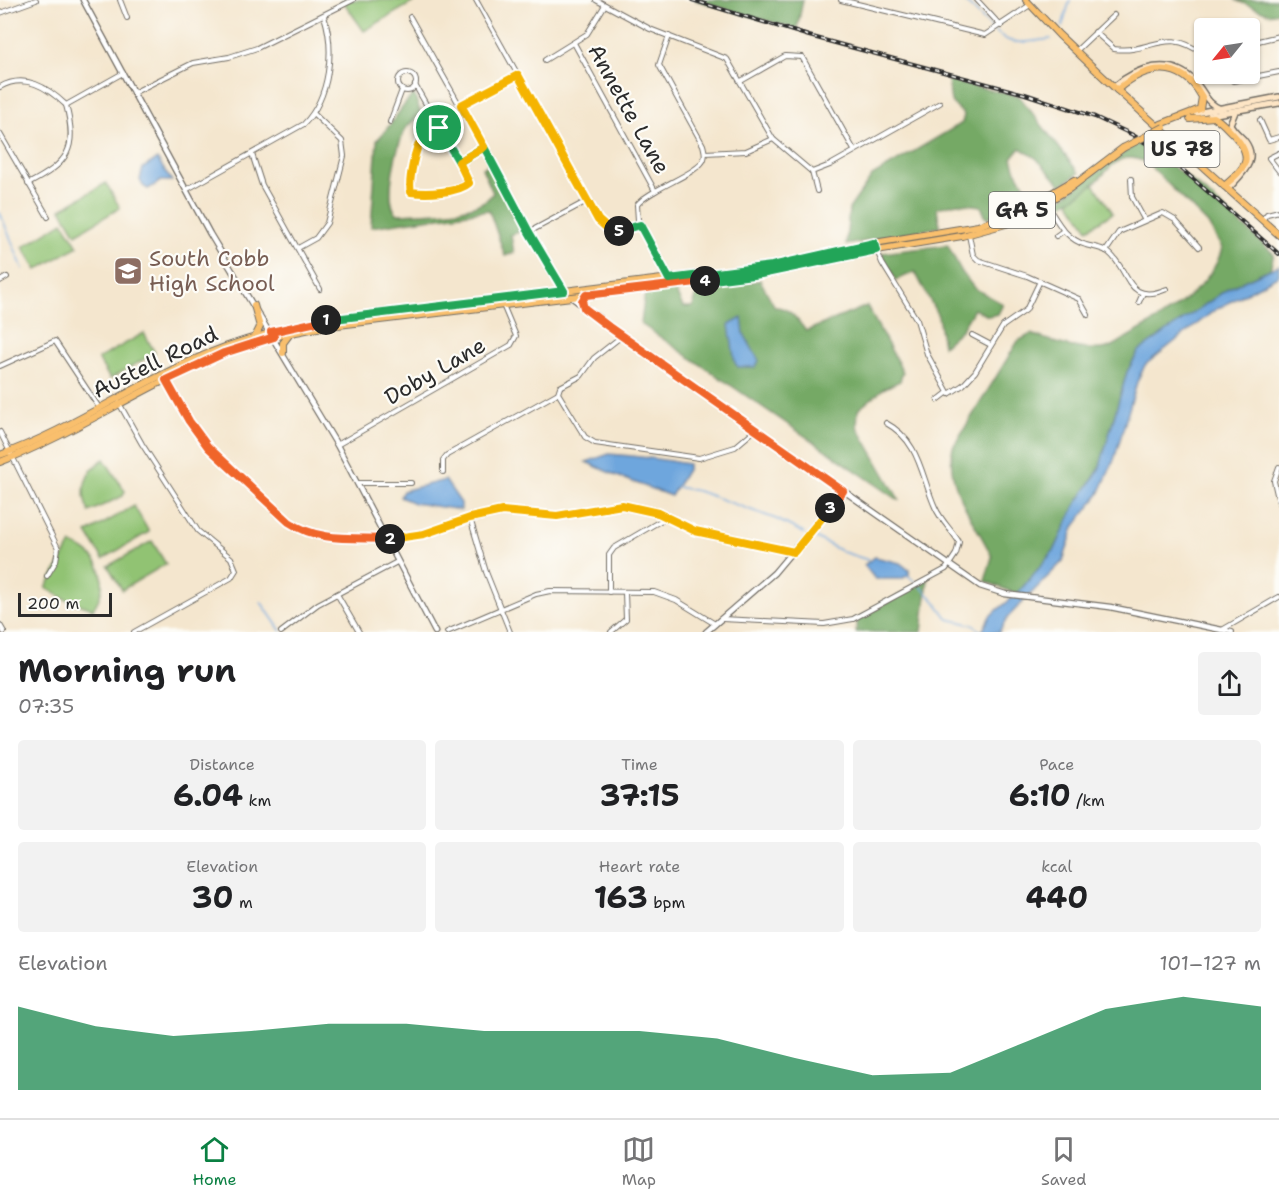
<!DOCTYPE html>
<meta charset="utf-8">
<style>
body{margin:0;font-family:"Shantell Sans",sans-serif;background:#f2f2f2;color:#202124;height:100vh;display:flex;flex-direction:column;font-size:22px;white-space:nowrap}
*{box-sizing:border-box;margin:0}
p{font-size:20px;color:#757577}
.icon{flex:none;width:33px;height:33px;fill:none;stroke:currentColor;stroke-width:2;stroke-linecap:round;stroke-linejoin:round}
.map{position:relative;height:632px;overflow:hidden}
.sheet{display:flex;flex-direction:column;background:#fff;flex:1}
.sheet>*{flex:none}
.needle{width:39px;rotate:240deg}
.controls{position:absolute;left:1194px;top:18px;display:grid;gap:12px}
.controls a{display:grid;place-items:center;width:66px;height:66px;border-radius:6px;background:#fff;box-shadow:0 2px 4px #0004;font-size:30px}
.scale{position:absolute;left:18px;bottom:15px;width:94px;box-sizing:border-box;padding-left:6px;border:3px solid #2b2b2b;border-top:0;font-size:16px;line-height:21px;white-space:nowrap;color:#2b2b2b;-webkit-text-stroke:4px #fdfcf7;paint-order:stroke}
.pin{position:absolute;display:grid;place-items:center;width:51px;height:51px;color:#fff;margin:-26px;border:3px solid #fff;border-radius:50%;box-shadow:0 2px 6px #0007}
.km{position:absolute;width:30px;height:30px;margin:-15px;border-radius:50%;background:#222;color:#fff;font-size:16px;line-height:30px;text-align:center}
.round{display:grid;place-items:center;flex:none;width:63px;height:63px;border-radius:6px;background:#f2f2f2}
.head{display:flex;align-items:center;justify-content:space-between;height:102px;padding:0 18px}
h1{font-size:33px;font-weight:700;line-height:45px}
.stats{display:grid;grid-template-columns:repeat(3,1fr);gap:9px;height:102px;padding:6px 18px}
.stats div{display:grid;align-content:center;border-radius:6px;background:#f2f2f2;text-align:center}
.stats b{font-size:30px;font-weight:700}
.stats small{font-size:16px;font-weight:400}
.stats p{font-size:16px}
.chart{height:168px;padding:12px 18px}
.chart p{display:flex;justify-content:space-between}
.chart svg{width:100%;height:108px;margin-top:6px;fill:#0b8043;opacity:.7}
.tabs{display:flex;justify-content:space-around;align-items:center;height:84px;border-top:2px solid #e0e0e0;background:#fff;font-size:16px;color:#757577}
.tabs a{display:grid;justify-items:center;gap:3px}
.tabs .active{color:#0b8043}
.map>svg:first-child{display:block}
.green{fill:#91c373;stroke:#5e774f;stroke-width:1.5}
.forest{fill:#74a965;stroke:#506a48;stroke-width:1.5}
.water{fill:#6ea6dd;stroke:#4c6884;stroke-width:1.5}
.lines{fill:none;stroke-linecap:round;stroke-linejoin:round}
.stream{stroke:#6ea6dd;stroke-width:1.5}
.minor-casing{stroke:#716c64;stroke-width:6}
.tertiary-casing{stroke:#716c64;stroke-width:7}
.secondary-casing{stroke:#716c64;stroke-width:8}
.primary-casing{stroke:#716c64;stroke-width:8}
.minor{stroke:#fff;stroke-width:4}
.tertiary{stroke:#fff;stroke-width:4.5}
.secondary{stroke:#fde5c5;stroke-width:5}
.primary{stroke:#f9bf6d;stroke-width:6}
.rail-casing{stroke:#2b2b2b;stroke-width:4}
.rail{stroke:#fdfcf7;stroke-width:1.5;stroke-dasharray:4.5;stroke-linecap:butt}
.primary-bridge-casing{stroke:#716c64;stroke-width:8;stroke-linecap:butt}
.primary-bridge{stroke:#f9bf6d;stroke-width:6}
.split-1-casing{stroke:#fff;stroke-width:12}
.split-2-casing{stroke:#fff;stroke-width:12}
.split-3-casing{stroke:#fff;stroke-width:12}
.split-4-casing{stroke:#fff;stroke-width:12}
.split-5-casing{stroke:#fff;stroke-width:12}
.split-6-casing{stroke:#fff;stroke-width:12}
.split-1{stroke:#22a559;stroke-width:8}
.split-2{stroke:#f0652b;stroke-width:8}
.split-3{stroke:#f5b400;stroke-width:8}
.split-4{stroke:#f0652b;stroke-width:8}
.split-5{stroke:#22a559;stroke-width:8}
.split-6{stroke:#f5b400;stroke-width:8}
.labels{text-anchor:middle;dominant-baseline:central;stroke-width:4.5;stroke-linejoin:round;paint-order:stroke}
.shield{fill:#fdfcf7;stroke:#6a6a68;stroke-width:1.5}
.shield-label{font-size:21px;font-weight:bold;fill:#2b2b2b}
.street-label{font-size:22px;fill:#2b2b2b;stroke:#fdfcf7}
.education-label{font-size:22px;fill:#785e54;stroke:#fdfcf7;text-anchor:start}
</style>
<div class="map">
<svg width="1279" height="632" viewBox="0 0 1279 632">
<rect width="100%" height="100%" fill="#fdfcf7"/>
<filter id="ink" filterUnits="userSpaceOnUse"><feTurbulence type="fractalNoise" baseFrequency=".0167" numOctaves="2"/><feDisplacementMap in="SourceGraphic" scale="12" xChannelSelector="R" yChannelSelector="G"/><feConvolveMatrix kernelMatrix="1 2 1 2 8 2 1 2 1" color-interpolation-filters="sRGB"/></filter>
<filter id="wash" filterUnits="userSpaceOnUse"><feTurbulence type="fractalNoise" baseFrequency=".008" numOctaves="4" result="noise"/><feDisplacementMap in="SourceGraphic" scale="24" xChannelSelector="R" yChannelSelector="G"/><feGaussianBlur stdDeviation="1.35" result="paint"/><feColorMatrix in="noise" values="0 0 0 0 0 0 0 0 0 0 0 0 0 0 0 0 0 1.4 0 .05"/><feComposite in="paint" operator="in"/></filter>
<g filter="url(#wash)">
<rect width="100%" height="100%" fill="#f4e6ce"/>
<g class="green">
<polygon points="342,0 417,0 364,31"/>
<polygon points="106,183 120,208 76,234 61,209"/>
<polygon points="1094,184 1113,213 1088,229 1069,201"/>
<polygon points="63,222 78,246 37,270 23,247"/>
<polygon points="144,333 155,353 110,379 98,359"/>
<path d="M 104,459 L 125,491 L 123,496 L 89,512 C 79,491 84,472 104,459 Z"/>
<polygon points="134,506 149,532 103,559 87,533"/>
<polygon points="152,541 166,564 122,590 108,566"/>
<path d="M 71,544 C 102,554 111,583 93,609 L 67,600 L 46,588 Z"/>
</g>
<g class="forest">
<polygon points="695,0 803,0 797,29"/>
<polygon points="1235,0 1279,0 1279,12 1270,14"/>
<polygon points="948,81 1019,96 1079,173 1061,185 1036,158 1020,148 1012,158 1016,171 1034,200 986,218 981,206 957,203 937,208 940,227 846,245 849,209 872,176 962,123 964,115 951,102"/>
<path d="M 414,94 L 421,114 C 417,118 411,122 407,127 C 397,140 382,205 398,214 C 423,212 479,215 493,193 L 482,168 L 490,164 L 526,229 L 511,235 L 514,253 L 505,256 L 489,210 L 371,227 L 377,140 C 392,126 399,108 414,94 Z"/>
<path d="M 1136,144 L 1144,145 L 1201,188 L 1274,254 L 1270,269 L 1229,288 L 1139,351 L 1127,372 L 1099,470 L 1075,506 L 1055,549 L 1017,594 L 985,581 L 992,557 C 976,522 944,486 953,447 L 1018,341 L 1031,334 C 1055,342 1076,351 1102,349 C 1112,349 1122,340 1131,335 C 1164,317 1213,287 1222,248 L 1208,224 L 1147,163 C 1117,148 1111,170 1092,185 C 1081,194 1068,201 1055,208 L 1055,203 Z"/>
<polygon points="948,245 961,271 974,288 1003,304 998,314 988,316 974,309 962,329 943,346 938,316 915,272 896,280 881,253"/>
<path d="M 760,280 L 775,307 C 789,306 798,321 806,331 L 867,306 L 903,372 L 900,381 L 883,389 L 858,410 L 857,426 L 900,501 L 641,324 L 645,292 L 674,288 L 683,307 L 693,307 L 697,292 Z"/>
<polygon points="928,579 922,632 856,632 858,619"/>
</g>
<g class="water">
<polygon points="157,159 172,181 161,181 148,189 143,186 140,180 143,168"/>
<polygon points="1279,265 1279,275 1215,310 1145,365 1137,382 1114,460 1099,494 1074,527 1063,561 1008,617 999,632 982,632 990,616 1017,594 1055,549 1075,506 1099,470 1127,372 1139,351 1229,288"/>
<polygon points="742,318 744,334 759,361 755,367 738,367 735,363 729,325"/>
<path d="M 609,454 C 637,456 661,459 688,464 L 688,468 L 671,496 L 617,476 L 586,462 Z"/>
<polygon points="445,480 461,503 461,510 414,503 400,497 403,491"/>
<polygon points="875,557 900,563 909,570 909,575 901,579 875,579 864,565"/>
</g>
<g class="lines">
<g class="stream">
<path d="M 961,0 C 970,4 975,11 982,18 C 1011,49 1012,43 1051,39"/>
<polyline points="1062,27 1070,0"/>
<polyline points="0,213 23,269"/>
<polyline points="677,487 698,491 776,519 804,533"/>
<polyline points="813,536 843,552 868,560"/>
<polyline points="907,575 916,582"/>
<polyline points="920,586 935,601 948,619 973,625 982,632"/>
<polyline points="261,602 281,631"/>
</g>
</g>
</g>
<g filter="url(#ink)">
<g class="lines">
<g class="minor-casing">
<g id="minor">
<polyline points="120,0 127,18"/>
<path d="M 476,0 L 599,220 C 611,236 624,231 640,225"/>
<polyline points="596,0 650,29 727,59 773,139 812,172 830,165 940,103"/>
<polyline points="841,0 985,35 1030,5"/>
<polyline points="977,0 1001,26"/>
<polyline points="0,13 36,0"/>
<polyline points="410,17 564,291"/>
<path d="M 1095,32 L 1114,49 C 1153,54 1165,25 1204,55"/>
<polyline points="574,43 655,191"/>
<polyline points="1250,43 1279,36"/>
<polyline points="1076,51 1114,15"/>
<polyline points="545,60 587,34 605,5"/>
<circle cx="407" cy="82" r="9"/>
<polyline points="1224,74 1233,81 1279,72"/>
<polyline points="741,81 785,56 802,57 854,150"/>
<path d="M 415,85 L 468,177 L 469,183 C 458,193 426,194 411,192 L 410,178 L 420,142 L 439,128"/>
<path d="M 0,87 C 25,73 47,87 66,105"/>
<polyline points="133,93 193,63 229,57 257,48 353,0"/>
<polyline points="66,105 123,73"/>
<polyline points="461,105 517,74"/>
<polyline points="1260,120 1269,140 1279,137"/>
<polyline points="390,122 402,90"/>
<polyline points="0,134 48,217"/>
<polyline points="705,153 746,151 773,139"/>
<polyline points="1279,153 1269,158 1279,171"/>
<polyline points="252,154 262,185 320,289"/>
<polyline points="459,162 484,147"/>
<polyline points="812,172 817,191"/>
<polyline points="1131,179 1132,197 1144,219"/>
<path d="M 28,184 C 68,163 78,150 66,105"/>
<path d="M 186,190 L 304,124 C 330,97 335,50 324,16"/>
<path d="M 1052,199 L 1050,210 C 1060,226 1067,239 1086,245 C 1093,247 1102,248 1108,252 C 1131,270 1125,306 1167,289"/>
<polyline points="1262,220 1267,214 1279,211"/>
<polyline points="529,232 587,201"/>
<polyline points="969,235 973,255 978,260 1027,276 1079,299 1088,315"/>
<polyline points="1056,236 1063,231"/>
<polyline points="874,243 882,263 917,320 927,354 949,394 963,385 975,372 1003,326 1026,310 1040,281"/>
<polyline points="298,248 316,238 327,223 344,156 342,141 314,114"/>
<polyline points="1106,251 1119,232 1163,213 1175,220 1199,247"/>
<path d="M 669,278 L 638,220 L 637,205 C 649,189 700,173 704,159 C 706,154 704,149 703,145 L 659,65 L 669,36"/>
<polyline points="0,281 7,277"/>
<polyline points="1139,302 1143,293"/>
<polyline points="972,335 989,344"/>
<polyline points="0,366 55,341 100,409"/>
<polyline points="166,380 189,421 208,447 289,522 312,534 338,539 397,540 502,511 557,516 622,505 658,513 695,531 793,551"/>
<polyline points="558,393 585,437 595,443 699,458 735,447 755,430"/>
<polyline points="938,400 947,393"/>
<polyline points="119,403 142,444 198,531 231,558 236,570 231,578 134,632"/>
<polyline points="0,432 58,548 56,561 47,576"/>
<polyline points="337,445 511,345 516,336 503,305"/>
<polyline points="1279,467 1274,481 1279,503"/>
<polyline points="443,472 443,460 447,455 558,393 560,387 581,376 594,358 622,336"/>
<polyline points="357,483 411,483"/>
<polyline points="470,518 486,572 510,632"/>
<polyline points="609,592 609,555 614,548 667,517"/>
<polyline points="337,594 359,632"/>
<path d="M 722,619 L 824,624 L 853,619 L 946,569 L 956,554 L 959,542 C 952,530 941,521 935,507 C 921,476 920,441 886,423"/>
<polyline points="0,625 4,632"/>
<polyline points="1222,630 1279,597"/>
<polyline points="1223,630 1232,632"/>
<polyline points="281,632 318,604 397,562"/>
<polyline points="447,632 536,594 550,591 654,592 676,600 715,624"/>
<polyline points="611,632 626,619 625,593"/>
</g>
</g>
<g class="tertiary-casing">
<g id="tertiary">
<polyline points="83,0 210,234 337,445 435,632"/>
<polyline points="571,297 646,353 980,586 1005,594 1110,607 1222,630"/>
<polyline points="706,632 774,573 843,491"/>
</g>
</g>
<g class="secondary-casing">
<g id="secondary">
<path d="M 1114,87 C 1137,67 1171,56 1195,82 C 1205,92 1206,104 1221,109"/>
<polyline points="1196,113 1279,97"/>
<polyline points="1210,115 1279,103"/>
<path d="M 1228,189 C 1241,174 1261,160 1243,139 C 1238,134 1233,130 1230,124 L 1235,112"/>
</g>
</g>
<g class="primary-casing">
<g id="primary">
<polyline points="1026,0 1059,35 1117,90 1279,235"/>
<path d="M 1117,90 C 1146,64 1181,59 1202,97 L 1200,109 L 1161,124"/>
<path d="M 1190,119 L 1214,117 C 1221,121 1226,127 1232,133 C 1255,157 1247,167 1224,186"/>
<polyline points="254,305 260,327 256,335"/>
<polyline points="584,308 582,299 586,295"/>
<polyline points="283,353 283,343 289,335"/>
<path d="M 0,455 C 68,431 127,389 193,360 C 239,339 287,327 337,319 L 784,264 L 874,243 L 978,226 L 1026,208 L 1074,180"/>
<path d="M 0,462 C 78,432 147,384 224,353 C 258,340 294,331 330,326 L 747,276 L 846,255 L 962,236 L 1006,224 L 1037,208 L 1069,189 L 1123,148"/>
</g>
</g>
<use href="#minor" class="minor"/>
<use href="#tertiary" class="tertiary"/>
<use href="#secondary" class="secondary"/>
<use href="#primary" class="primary"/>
<g class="rail-casing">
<polyline id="rail" points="692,0 809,36 1025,94 1095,117 1133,135 1168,157 1279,254"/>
</g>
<use href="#rail" class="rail"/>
<g class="primary-bridge-casing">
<polyline id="primary-bridge" points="1123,148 1164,127"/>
</g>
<use href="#primary-bridge" class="primary-bridge"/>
</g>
</g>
<g class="lines" filter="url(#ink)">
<g class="split-1-casing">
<polyline id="split-1" points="326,320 564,291 529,232 484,147 459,162 439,128"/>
</g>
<g class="split-2-casing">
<path id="split-2" d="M 326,320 L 271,332 L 274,337 L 224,353 L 166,380 L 189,421 L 208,447 L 289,522 C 320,543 354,537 390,539"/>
</g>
<g class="split-3-casing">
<polyline id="split-3" points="390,539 424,534 470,518 502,511 557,516 622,505 658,513 695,531 794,552 830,508"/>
</g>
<g class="split-4-casing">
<polyline id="split-4" points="705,281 586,295 582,301 584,308 609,327 843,491 830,508"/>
</g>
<g class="split-5-casing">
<polyline id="split-5" points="619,231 640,225 669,279 772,266 874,243 876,250 761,274 705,281"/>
</g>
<g class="split-6-casing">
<path id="split-6" d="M 439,128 C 434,131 427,134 422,139 C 415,147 408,182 411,192 C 426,194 458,193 469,183 L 459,162 L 484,147 L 461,105 L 518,75 L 598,220 L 608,229 L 619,231"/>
</g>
<use href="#split-1" class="split-1"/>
<use href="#split-2" class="split-2"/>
<use href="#split-3" class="split-3"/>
<use href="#split-4" class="split-4"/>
<use href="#split-5" class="split-5"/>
<use href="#split-6" class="split-6"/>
</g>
<defs>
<g id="school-square" transform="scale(1.5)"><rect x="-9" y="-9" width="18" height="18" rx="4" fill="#8d6e63" stroke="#fdfcf7"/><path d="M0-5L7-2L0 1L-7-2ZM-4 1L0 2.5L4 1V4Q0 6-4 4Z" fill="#fff"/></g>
</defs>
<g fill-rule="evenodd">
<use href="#school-square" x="128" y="271"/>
</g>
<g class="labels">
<g class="shield">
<rect x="1144.5" y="131" width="75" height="36" rx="4.5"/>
<rect x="989" y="192" width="66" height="36" rx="4.5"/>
</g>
<g class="shield-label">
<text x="1182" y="149">US 78</text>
<text x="1022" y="210">GA 5</text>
</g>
<g class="street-label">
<text transform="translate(629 109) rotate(61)">Annette Lane</text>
<text transform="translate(155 362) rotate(-26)">Austell Road</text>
<text transform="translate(435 371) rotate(-30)">Doby Lane</text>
</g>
<g class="education-label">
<text x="149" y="258">South Cobb<tspan x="149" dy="25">High School</tspan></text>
</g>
</g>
</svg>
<div class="controls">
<a><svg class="needle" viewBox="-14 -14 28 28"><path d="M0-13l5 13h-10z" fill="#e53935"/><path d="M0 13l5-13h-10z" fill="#757577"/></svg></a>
</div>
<div class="scale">200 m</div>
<div class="pin" style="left:439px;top:128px;background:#1e9e55"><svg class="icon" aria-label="arrive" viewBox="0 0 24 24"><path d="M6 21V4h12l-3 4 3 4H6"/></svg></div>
<b class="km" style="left:326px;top:320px">1</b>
<b class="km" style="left:390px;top:539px">2</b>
<b class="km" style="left:830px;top:508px">3</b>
<b class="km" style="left:705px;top:281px">4</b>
<b class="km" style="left:619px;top:231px">5</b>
</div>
<section class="sheet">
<div class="head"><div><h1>Morning run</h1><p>07:35</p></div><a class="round"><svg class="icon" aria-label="share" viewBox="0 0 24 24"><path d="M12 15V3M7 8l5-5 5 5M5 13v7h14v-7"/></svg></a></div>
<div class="stats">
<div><p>Distance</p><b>6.04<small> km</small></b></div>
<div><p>Time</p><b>37:15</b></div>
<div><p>Pace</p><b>6:10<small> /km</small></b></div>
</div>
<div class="stats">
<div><p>Elevation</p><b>30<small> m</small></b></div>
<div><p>Heart rate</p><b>163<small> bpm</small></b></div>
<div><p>kcal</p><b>440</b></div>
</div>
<div class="chart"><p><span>Elevation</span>101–127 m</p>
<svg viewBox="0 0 160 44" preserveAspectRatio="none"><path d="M0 44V10L10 18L20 22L30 20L40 17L50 17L60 20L70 20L80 20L90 23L100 31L110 38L120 37L130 24L140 11L150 6L160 10V44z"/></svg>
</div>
</section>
<nav class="tabs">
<a class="active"><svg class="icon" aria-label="home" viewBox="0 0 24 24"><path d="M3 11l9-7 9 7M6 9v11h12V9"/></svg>Home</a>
<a><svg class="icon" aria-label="map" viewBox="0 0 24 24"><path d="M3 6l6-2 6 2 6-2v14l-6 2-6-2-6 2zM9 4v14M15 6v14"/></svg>Map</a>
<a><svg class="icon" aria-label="saved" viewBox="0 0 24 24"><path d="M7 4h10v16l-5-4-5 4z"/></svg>Saved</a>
</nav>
